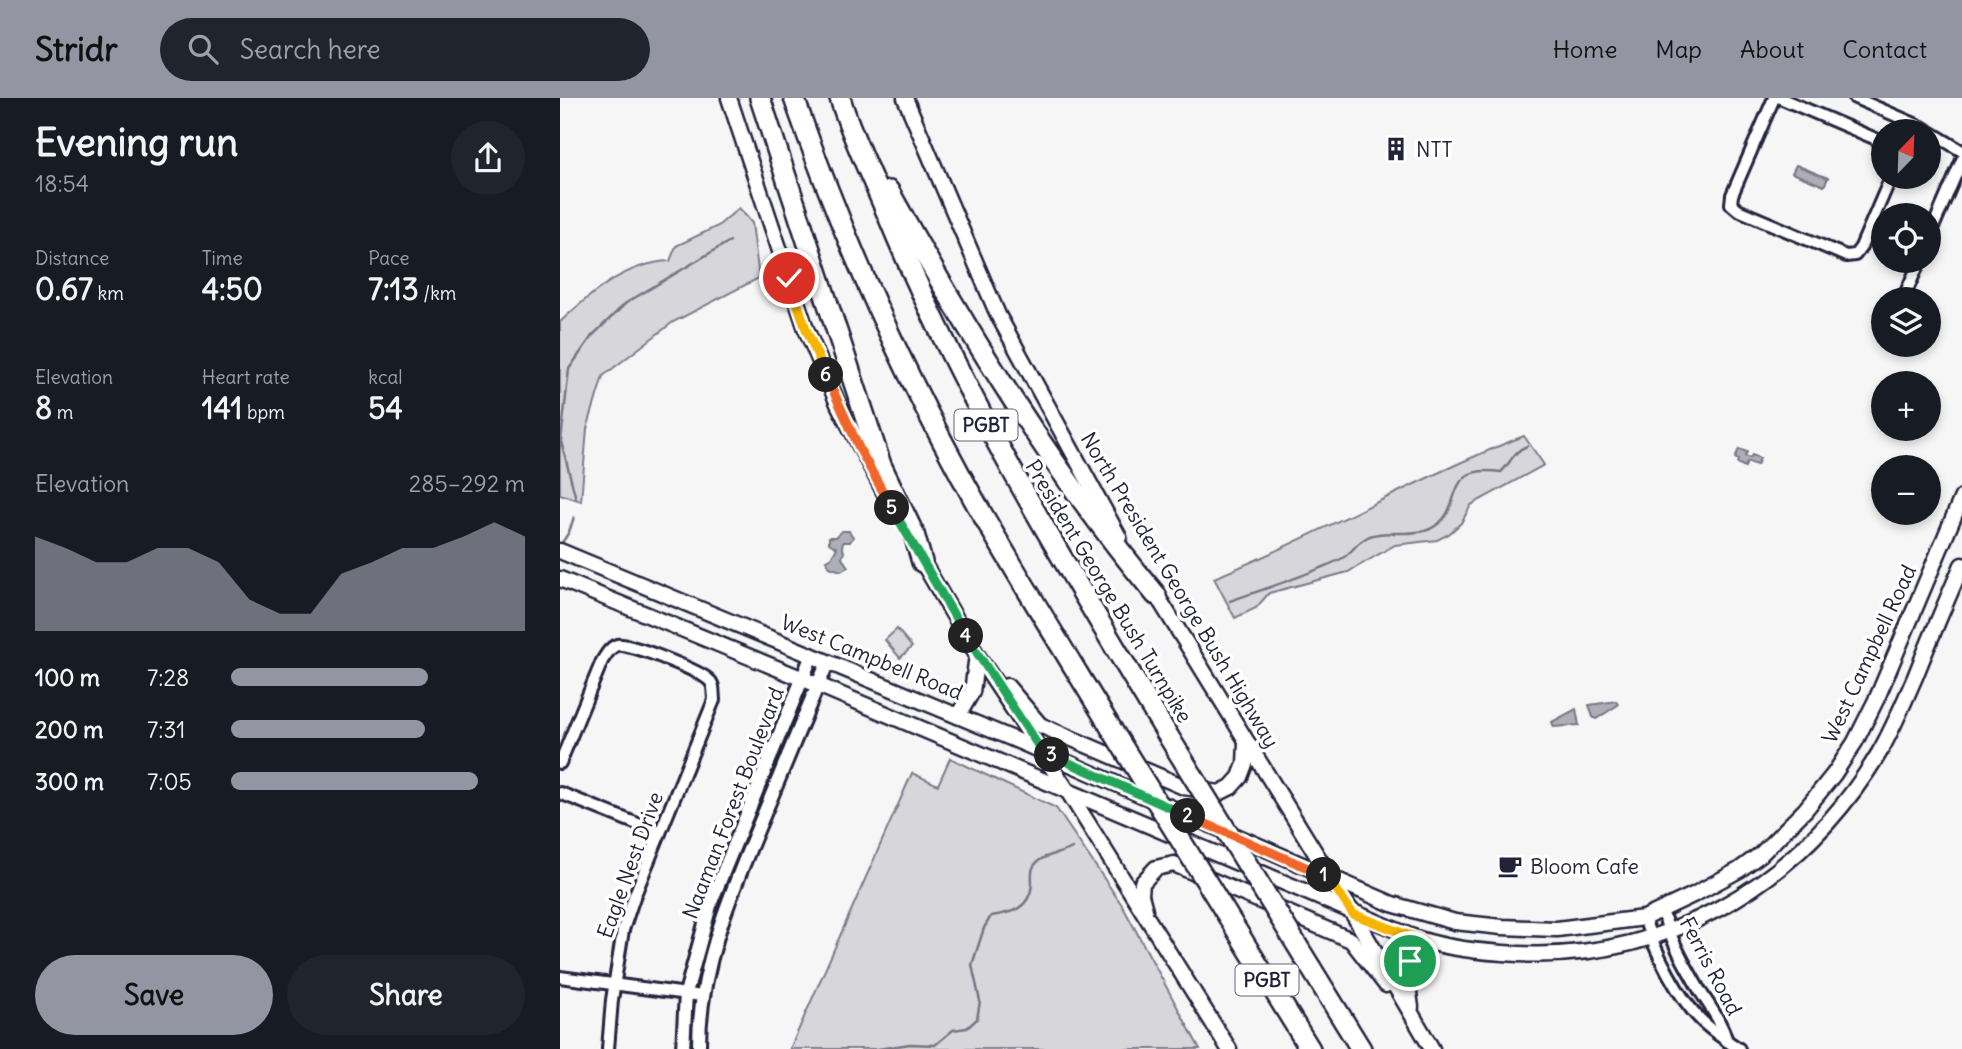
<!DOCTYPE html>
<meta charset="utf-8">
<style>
body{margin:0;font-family:Delius,sans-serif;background:#20242c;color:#f1f3f6;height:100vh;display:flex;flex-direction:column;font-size:26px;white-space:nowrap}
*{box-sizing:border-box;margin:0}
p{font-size:23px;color:#9ea1a6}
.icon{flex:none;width:38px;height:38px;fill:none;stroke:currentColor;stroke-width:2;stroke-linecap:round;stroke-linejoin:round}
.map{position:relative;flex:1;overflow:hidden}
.sheet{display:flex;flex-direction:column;background:#171b24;width:560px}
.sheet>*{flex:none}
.needle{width:46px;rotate:23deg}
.fabs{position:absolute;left:1311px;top:21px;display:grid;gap:14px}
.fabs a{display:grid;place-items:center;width:70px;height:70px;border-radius:50%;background:#171b24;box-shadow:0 4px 10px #0003;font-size:35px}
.pin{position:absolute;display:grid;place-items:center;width:60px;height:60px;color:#fff;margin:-30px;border:4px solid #fff;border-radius:50%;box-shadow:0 2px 7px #0007}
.km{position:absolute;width:35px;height:35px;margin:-18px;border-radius:50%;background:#222;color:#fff;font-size:19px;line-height:35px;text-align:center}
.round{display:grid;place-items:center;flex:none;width:74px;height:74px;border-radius:37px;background:#20242c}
.head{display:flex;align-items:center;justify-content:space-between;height:119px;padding:0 35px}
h1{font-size:38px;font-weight:700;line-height:52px}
.metrics{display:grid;grid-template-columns:repeat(3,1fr);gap:10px;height:119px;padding:7px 35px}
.metrics div{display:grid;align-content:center}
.metrics b{font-size:30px;font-weight:700}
.metrics small{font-size:19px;font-weight:400}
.metrics p{font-size:19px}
.chart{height:196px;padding:14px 35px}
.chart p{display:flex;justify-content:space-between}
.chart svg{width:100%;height:126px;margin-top:7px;fill:#9495a2;opacity:.7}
.cta{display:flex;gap:14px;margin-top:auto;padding:14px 35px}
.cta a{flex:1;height:80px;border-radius:42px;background:#9495a2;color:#111;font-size:28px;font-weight:700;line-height:80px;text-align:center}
.cta a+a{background:#20242c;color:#f1f3f6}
ul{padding:0 35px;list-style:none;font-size:23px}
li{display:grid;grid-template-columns:112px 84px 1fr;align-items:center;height:52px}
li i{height:18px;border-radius:9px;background:#9495a2}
header{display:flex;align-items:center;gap:42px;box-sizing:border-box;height:98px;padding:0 35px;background:#9495a2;color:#111}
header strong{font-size:33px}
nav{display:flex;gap:38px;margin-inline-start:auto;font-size:24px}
.search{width:490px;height:63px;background:#20242c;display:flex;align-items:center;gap:18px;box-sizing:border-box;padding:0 24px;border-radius:38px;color:#9ea1a6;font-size:26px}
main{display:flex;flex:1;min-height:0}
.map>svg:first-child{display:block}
.green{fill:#d7d7db;stroke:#7c7c8b;stroke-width:2}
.water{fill:#aeaeb7;stroke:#767685;stroke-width:2}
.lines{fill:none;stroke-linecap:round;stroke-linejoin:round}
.stream{stroke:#767685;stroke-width:2.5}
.minor-casing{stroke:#22223b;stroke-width:16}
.tertiary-casing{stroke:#22223b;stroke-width:18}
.secondary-casing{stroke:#22223b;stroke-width:19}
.motorway-casing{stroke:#22223b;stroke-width:24}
.minor{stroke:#fff;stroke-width:10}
.tertiary{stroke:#fff;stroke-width:12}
.secondary{stroke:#fff;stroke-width:14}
.motorway{stroke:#fff;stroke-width:19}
.motorway-bridge-casing{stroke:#22223b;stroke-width:24;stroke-linecap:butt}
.motorway-bridge{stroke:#fff;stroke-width:19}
.split-1-casing{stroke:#fff;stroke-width:14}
.split-2-casing{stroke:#fff;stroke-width:14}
.split-3-casing{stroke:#fff;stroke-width:14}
.split-4-casing{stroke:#fff;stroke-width:14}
.split-5-casing{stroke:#fff;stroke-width:14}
.split-6-casing{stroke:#fff;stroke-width:14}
.split-7-casing{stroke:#fff;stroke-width:14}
.split-1{stroke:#f5b400;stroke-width:9}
.split-2{stroke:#f0652b;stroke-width:9}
.split-3{stroke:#22a559;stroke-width:9}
.split-4{stroke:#22a559;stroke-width:9}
.split-5{stroke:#22a559;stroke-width:9}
.split-6{stroke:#f0652b;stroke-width:9}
.split-7{stroke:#f5b400;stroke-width:9}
.labels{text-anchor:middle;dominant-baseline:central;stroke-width:7;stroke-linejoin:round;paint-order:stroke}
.shield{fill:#fff;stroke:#646476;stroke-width:2}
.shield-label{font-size:19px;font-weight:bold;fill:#22223b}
.poi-label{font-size:21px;fill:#22223b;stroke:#fff;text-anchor:start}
.street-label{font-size:21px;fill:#22223b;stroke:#fff}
</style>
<header>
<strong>Stridr</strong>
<div class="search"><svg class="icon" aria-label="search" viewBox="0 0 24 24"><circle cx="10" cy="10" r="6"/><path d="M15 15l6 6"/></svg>Search here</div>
<nav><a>Home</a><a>Map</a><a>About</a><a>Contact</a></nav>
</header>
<main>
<section class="sheet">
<div class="head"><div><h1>Evening run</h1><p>18:54</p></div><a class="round"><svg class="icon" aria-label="share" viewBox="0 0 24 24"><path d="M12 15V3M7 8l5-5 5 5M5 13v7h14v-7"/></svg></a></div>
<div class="metrics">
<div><p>Distance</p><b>0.67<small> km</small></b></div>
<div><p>Time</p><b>4:50</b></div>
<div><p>Pace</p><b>7:13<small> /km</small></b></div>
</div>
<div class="metrics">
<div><p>Elevation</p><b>8<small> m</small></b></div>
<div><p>Heart rate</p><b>141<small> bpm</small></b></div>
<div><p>kcal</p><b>54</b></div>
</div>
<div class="chart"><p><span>Elevation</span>285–292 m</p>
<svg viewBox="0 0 160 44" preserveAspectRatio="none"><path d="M0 44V11L10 15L20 20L30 20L40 15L50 15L60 20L70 33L80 38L90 38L100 24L110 20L120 15L130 15L140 11L150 6L160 11V44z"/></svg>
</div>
<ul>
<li><b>100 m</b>7:28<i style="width:67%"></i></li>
<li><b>200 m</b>7:31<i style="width:66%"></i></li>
<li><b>300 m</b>7:05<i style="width:84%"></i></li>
</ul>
<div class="cta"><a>Save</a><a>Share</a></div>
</section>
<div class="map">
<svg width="1402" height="951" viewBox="0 0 1402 951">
<rect width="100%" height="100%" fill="#f6f6f7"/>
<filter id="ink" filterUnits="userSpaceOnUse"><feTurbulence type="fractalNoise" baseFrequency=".0143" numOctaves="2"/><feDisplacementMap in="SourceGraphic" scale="14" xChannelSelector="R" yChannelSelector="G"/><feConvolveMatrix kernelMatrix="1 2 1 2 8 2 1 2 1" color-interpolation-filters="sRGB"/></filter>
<g filter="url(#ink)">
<g class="green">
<path d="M 179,110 L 192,125 L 199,180 L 113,224 L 43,278 L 27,331 L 21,403 L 0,396 L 0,224 C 31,195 66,165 110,163 L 116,148 L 158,128 Z"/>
<path d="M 964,338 L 984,367 L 911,407 L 901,425 L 889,436 L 877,442 L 835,447 L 788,474 L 709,495 L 696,510 L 675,520 L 654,480 C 759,437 858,379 964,338 Z"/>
<polygon points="337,531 352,549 340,560 325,542"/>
<polygon points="390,660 496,710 562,807 640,951 230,951 352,675 378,687"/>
</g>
<g class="water">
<polygon points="1236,67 1268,80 1264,88 1232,75"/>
<polygon points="1179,351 1187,354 1185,358 1190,360 1192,357 1200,360 1197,367 1187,364 1185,369 1177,365 1178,362 1175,360"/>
<polygon points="282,433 289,433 293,439 290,444 284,444 282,447 284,454 282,460 288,469 281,473 269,469 266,462 271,460 277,450 269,445 269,439 276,439"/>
<polygon points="1056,603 1058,607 1036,621 1033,619 1029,607"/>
<polygon points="1016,611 1019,627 994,629 992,624"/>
</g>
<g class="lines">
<g class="stream">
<polyline points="16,401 1,343 9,271 32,238 66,205 170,143"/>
<polyline points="0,448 9,434 14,419"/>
<path d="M 670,503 C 707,490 746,478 781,461 C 791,456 796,445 806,440 C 821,431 853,439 870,431 C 908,413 878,365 941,374 C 952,364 952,354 967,348"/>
<path d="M 318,951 L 350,946 L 375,947 L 393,932 L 407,930 L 417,921 L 420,903 L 412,867 L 424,830 L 431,818 C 452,815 469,811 472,787 C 472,782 471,774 473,770 C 479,756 500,757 512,750"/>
</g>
<g class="minor-casing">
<g id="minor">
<polyline points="1214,0 1172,97 1171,106 1178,112 1286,158 1295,157 1301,149 1331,79"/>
<polyline points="1220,0 1323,44"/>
<polyline points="1295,0 1362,29 1402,53"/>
<polyline points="1368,141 1402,62"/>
<polyline points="1343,201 1360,163"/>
<path d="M 0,665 L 42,563 C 46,557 49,550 57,547 C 68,544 140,573 149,582 C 155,587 153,595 154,602 L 74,799 L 63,832 L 52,902 L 48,951"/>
<polyline points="0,695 100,735"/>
<path d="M 1102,812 C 1110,841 1125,867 1140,893 C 1151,910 1161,923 1167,943"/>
<path d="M 1084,820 C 1095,853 1118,901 1144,925 C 1154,934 1167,943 1179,951"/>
<polyline points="0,879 142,898"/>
</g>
</g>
<g class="tertiary-casing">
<g id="tertiary">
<polyline points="123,951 126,895 151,804 252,557"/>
<path d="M 139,951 C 138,867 174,788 206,711 C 227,662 246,612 268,564"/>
</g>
</g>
<g class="secondary-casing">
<g id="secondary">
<polyline points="169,0 246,231 279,308 331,407"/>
<polyline points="345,0 438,217 559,439"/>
<polyline points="0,453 458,643 832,806 895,824 942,829 997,831 1084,820 1135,796 1179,772 1201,756 1245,712 1274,676 1295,644 1317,600 1402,399"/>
<polyline points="358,456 417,557 509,695 669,951"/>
<path d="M 0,481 L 258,587 L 850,838 C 879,849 912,853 943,855 C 1100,868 1238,789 1319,655 C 1333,631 1344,604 1355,579 C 1370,541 1386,504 1402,467"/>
<polyline points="591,488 793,816 872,951"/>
<polyline points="447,588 480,627 624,689 659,695 671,689 680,679 685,666 686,645"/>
<polyline points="398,618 412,594 417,557"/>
<polyline points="585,812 581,797 582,785 596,770 614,766 791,842 826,887"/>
<path d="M 851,909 C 846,878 846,870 863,843"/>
</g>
</g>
<g class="motorway-casing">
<g id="motorway">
<polyline points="200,0 321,367 354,436 362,464"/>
<path d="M 234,0 C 283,140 344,277 417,407 C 460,482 506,556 551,630"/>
<path d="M 280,0 C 292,40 312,79 328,118 C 404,302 505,467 607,636"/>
<path d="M 329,93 C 407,234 492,373 596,497"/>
<polyline points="664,812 750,951"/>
<polyline points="751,870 801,951"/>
</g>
</g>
<use href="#minor" class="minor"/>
<use href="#tertiary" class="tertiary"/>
<use href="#secondary" class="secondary"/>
<use href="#motorway" class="motorway"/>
<g class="motorway-bridge-casing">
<g id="motorway-bridge">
<polyline points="551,630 664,812"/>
<polyline points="607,636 751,870"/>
</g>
</g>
<use href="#motorway-bridge" class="motorway-bridge"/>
</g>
</g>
<g class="lines" filter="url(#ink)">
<g class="split-1-casing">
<polyline id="split-1" points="764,777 768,779 793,816 863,843 850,863"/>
</g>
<g class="split-2-casing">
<polyline id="split-2" points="628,718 764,777"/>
</g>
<g class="split-3-casing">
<polyline id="split-3" points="492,657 628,718"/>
</g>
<g class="split-4-casing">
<polyline id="split-4" points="406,538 481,652 492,657"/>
</g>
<g class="split-5-casing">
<polyline id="split-5" points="332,410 406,538"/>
</g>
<g class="split-6-casing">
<polyline id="split-6" points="266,277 300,352 332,410"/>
</g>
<g class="split-7-casing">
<polyline id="split-7" points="229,180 246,231 266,277"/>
</g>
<use href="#split-1" class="split-1"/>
<use href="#split-2" class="split-2"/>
<use href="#split-3" class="split-3"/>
<use href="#split-4" class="split-4"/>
<use href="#split-5" class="split-5"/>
<use href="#split-6" class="split-6"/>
<use href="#split-7" class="split-7"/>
</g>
<defs>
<g id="building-bare" transform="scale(1.89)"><path d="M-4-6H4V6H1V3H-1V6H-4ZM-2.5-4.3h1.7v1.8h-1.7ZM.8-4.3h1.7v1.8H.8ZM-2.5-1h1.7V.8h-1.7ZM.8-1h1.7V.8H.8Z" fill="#22223b" stroke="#fff" stroke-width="2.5" paint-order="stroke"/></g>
<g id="cafe-bare" transform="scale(1.89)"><path d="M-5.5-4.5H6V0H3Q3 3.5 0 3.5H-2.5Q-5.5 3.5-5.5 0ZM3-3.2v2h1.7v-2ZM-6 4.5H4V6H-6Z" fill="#22223b" stroke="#fff" stroke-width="2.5" paint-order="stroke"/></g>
</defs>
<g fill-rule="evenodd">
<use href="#building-bare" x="836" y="51"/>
<use href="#cafe-bare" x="950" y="768"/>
</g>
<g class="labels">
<g class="shield">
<rect x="394.5" y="311.5" width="63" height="31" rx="5"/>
<rect x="675.5" y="866.5" width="63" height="31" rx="5"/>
</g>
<g class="shield-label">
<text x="426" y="327">PGBT</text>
<text x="707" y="882">PGBT</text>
</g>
<g class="poi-label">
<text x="856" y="51">NTT</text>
<text x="970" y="768">Bloom Cafe</text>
</g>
<g class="street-label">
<text transform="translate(620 492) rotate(59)">North President George Bush Highway</text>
<text transform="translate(549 493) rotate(59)">President George Bush Turnpike</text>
<text transform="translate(1309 556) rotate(-65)">West Campbell Road</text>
<text transform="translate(312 559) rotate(22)">West Campbell Road</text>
<text transform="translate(173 705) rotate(-69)">Naaman Forest Boulevard</text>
<text transform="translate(70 767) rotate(-70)">Eagle Nest Drive</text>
<text transform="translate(1151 868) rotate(62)">Ferris Road</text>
</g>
</g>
</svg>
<div class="fabs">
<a><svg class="needle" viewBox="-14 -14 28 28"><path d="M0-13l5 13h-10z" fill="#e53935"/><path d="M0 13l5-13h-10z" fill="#9ea1a6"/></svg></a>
<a><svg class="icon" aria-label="locate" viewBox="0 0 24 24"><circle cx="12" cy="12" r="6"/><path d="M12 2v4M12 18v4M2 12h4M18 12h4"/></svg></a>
<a><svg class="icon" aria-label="layers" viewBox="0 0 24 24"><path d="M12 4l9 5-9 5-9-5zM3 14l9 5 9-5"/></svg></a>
<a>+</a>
<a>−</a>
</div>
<div class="pin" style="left:850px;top:863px;background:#1e9e55"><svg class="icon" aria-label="arrive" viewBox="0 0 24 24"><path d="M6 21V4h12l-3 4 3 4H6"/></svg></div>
<div class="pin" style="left:229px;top:180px;background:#d93025"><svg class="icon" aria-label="check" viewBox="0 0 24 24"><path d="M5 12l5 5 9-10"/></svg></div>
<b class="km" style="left:764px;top:777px">1</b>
<b class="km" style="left:628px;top:718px">2</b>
<b class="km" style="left:492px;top:657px">3</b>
<b class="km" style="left:406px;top:538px">4</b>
<b class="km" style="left:332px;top:410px">5</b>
<b class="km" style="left:266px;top:277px">6</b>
</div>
</main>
